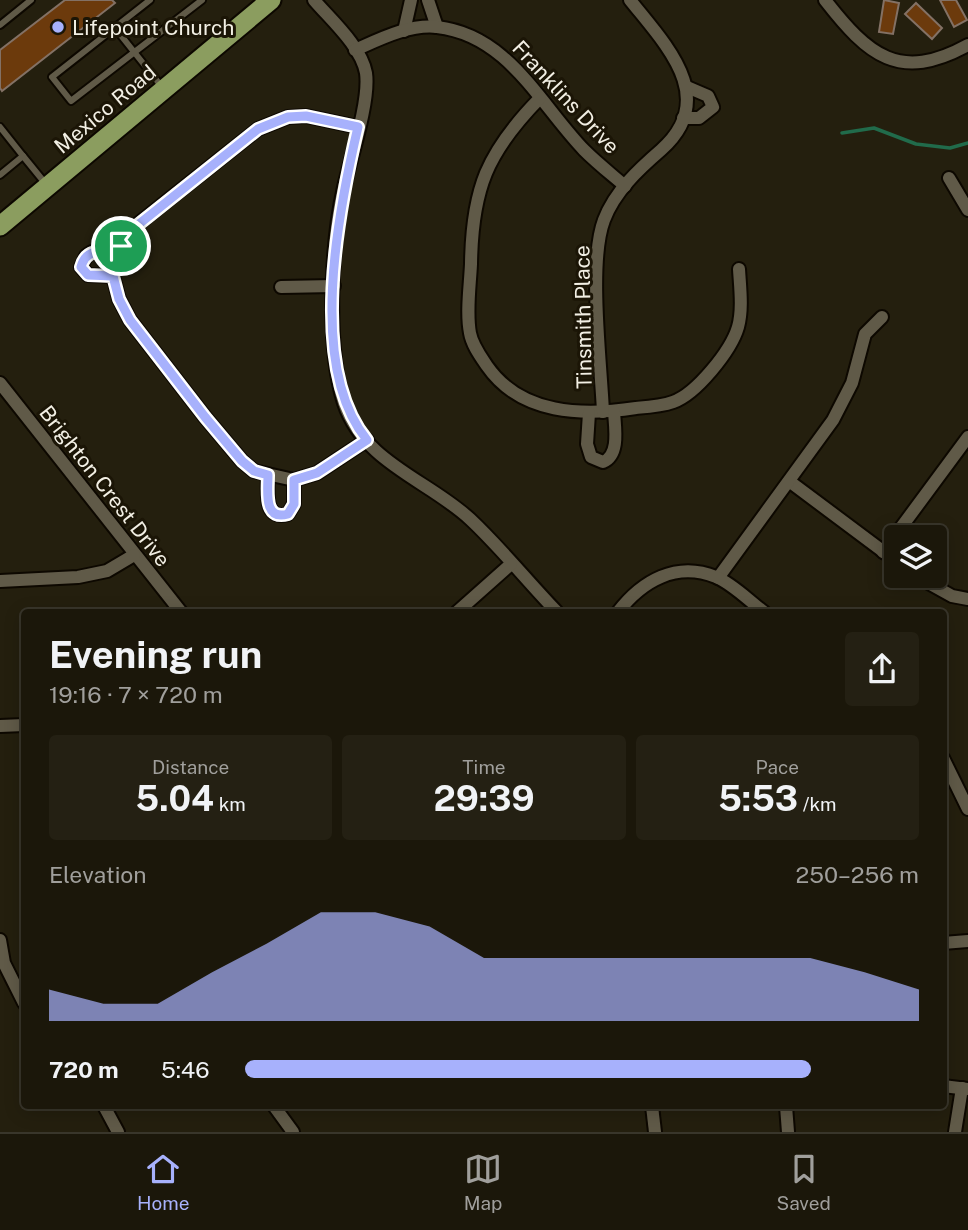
<!DOCTYPE html>
<meta charset="utf-8">
<style>
body{margin:0;font-family:"Public Sans",sans-serif;background:#242013;color:#f1f3f6;height:100vh;display:flex;flex-direction:column;font-size:26px;white-space:nowrap}
*{box-sizing:border-box;margin:0}
p{font-size:23px;color:#a09f9c}
.icon{flex:none;width:38px;height:38px;fill:none;stroke:currentColor;stroke-width:2;stroke-linecap:round;stroke-linejoin:round}
.map{position:relative;flex:1;overflow:hidden}
.sheet{position:absolute;left:21px;top:609px;width:926px;height:500px;display:flex;flex-direction:column;background:#1b170a;border-radius:7px;box-shadow:0 4px 18px #0003,0 0 0 2px #39362b}
.sheet>*{flex:none}
.fabs{position:absolute;left:884px;top:525px;display:grid;gap:14px}
.fabs a{display:grid;place-items:center;width:63px;height:63px;border-radius:7px;background:#1b170a;box-shadow:0 4px 18px #0003,0 0 0 2px #39362b;font-size:35px}
.pin{position:absolute;display:grid;place-items:center;width:60px;height:60px;color:#fff;margin:-30px;border:4px solid #fff;border-radius:50%;box-shadow:0 2px 7px #0007}
.round{display:grid;place-items:center;flex:none;width:74px;height:74px;border-radius:7px;background:#242013}
.summary{display:flex;align-items:center;justify-content:space-between;height:119px;padding:0 28px}
h1{font-size:38px;font-weight:700;line-height:52px}
.stats{display:grid;grid-template-columns:repeat(3,1fr);gap:10px;height:119px;padding:7px 28px}
.stats div{display:grid;align-content:center;border-radius:7px;background:#242013;text-align:center}
.stats b{font-size:35px;font-weight:700}
.stats small{font-size:19px;font-weight:400}
.stats p{font-size:19px}
.chart{height:196px;padding:14px 28px}
.chart p{display:flex;justify-content:space-between}
.chart svg{width:100%;height:126px;margin-top:7px;fill:#a7b1fc;opacity:.7}
ul{padding:0 28px;list-style:none;font-size:23px}
li{display:grid;grid-template-columns:112px 84px 1fr;align-items:center;height:52px}
li i{height:18px;border-radius:9px;background:#a7b1fc}
.menu{display:flex;justify-content:space-around;align-items:center;height:98px;border-top:2px solid #39362b;background:#1b170a;font-size:19px;color:#a09f9c}
.menu a{display:grid;justify-items:center;gap:4px}
.menu .selected{color:#a7b1fc}
.map>svg:first-child{display:block}
.lines{fill:none;stroke-linecap:round;stroke-linejoin:round}
.stream{stroke:#216b4b;stroke-width:3.5}
.building{fill:#6c3a0c;stroke:#837165;stroke-width:2}
.service-casing{stroke:#0d0800;stroke-width:10}
.minor-casing{stroke:#0d0800;stroke-width:16}
.primary-casing{stroke:#0d0800;stroke-width:23}
.service{stroke:#605a48;stroke-width:6}
.minor{stroke:#605a48;stroke-width:12}
.primary{stroke:#8b9d5f;stroke-width:19}
.route-casing{stroke:#fff;stroke-width:14}
.route{stroke:#a7b1fc;stroke-width:9}
.poi-dot{fill:#a7b1fc;stroke:#1b1506;stroke-width:2.5}
.labels{text-anchor:middle;dominant-baseline:central;stroke-width:6;stroke-linejoin:round;paint-order:stroke}
.poi-label{font-size:21px;fill:#f2efe4;stroke:#1b1506;text-anchor:start}
.street-label{font-size:21px;fill:#f2efe4;stroke:#1b1506}
</style>
<div class="map">
<svg width="968" height="1132" viewBox="0 0 968 1132">
<rect width="100%" height="100%" fill="#241f0e"/>
<g class="lines">
<polyline class="stream" points="842,133 874,128 916,144 950,148 968,143"/>
</g>
<g class="building">
<polygon points="65,0 112,0 115,3 2,91 0,88 0,50"/>
<polygon points="884,0 899,3 893,34 879,32"/>
<polygon points="940,0 956,0 967,20 954,27"/>
<polygon points="916,3 942,28 932,39 905,14"/>
</g>
<g class="lines">
<g class="service-casing">
<g id="service">
<polyline points="150,0 52,77 71,101 202,0"/>
<polyline points="0,25 31,0"/>
<polyline points="115,28 162,87"/>
<polyline points="0,127 23,156"/>
<polyline points="0,175 23,156 45,183"/>
</g>
</g>
<g class="minor-casing">
<g id="minor">
<path d="M 314,0 C 331,20 361,46 366,73 C 370,101 351,157 344,187 C 331,244 326,347 344,403 C 364,463 428,480 470,519 C 501,548 528,582 557,612"/>
<polyline points="428,0 437,27"/>
<path d="M 825,0 C 868,55 899,83 968,45"/>
<polyline points="404,31 411,0"/>
<path d="M 355,50 C 380,39 409,24 437,27 C 508,35 539,103 584,150 C 597,163 611,174 625,186"/>
<path d="M 540,98 C 487,152 472,189 471,264 C 470,286 466,312 470,333 C 472,345 481,357 487,366 C 521,415 583,416 636,408 C 648,407 662,406 673,402 C 696,394 731,351 738,327 C 743,309 740,287 739,269"/>
<polyline points="683,118 699,118 713,107 708,96 687,87"/>
<polyline points="358,127 306,116 288,117 258,129 134,227 118,253 113,276 119,299 130,320 205,417 242,461 254,471 294,480 317,473 367,440"/>
<polyline points="949,178 968,210"/>
<polyline points="113,276 88,275 81,267 86,256 92,252 118,253"/>
<polyline points="281,287 334,286"/>
<polyline points="0,383 181,612"/>
<path d="M 603,412 C 601,364 588,262 604,220 C 615,191 639,169 661,150 C 720,98 665,44 630,0"/>
<path d="M 589,413 L 587,444 L 591,457 L 603,462 C 620,455 615,428 614,412"/>
<path d="M 268,475 C 268,491 263,521 288,514 L 294,504 L 294,480"/>
<polyline points="789,481 896,561"/>
<polyline points="883,552 968,437"/>
<polyline points="916,576 952,596 968,599"/>
<polyline points="718,578 833,420 852,383 865,334 882,317"/>
<polyline points="0,581 78,577 107,571 134,555"/>
<polyline points="457,612 511,564"/>
<path d="M 618,612 C 642,581 676,561 716,577 C 733,584 749,601 764,612"/>
<polyline points="0,726 24,725"/>
<polyline points="943,758 968,809"/>
<polyline points="0,940 4,963 24,1003"/>
<polyline points="943,943 968,941"/>
<polyline points="943,1086 968,1089"/>
<polyline points="104,1106 118,1132"/>
<polyline points="274,1106 293,1132"/>
<polyline points="652,1106 655,1132"/>
<polyline points="786,1106 788,1132"/>
<polyline points="955,1132 962,1088"/>
</g>
</g>
<g class="primary-casing">
<polyline id="primary" points="0,226 271,0"/>
</g>
<use href="#service" class="service"/>
<use href="#minor" class="minor"/>
<use href="#primary" class="primary"/>
</g>
<g class="lines">
<g class="route-casing">
<path id="route" d="M 306,116 L 358,127 C 338,212 307,367 367,440 L 317,473 L 294,480 L 294,504 L 288,514 C 263,521 268,491 268,475 L 254,471 L 242,461 L 205,417 L 130,320 L 119,299 L 113,276 L 88,275 L 81,267 C 86,248 102,251 118,253 L 134,228 L 258,129 L 288,117 Z"/>
</g>
<use href="#route" class="route"/>
</g>
<circle class="poi-dot" cx="58" cy="27" r="7"/>
<g class="labels">
<g class="poi-label">
<text x="72" y="27">Lifepoint Church</text>
</g>
<g class="street-label">
<text transform="translate(566 97) rotate(47)">Franklins Drive</text>
<text transform="translate(105 109) rotate(-40)">Mexico Road</text>
<text transform="translate(583 317) rotate(-91)">Tinsmith Place</text>
<text transform="translate(105 486) rotate(52)">Brighton Crest Drive</text>
</g>
</g>
</svg>
<div class="fabs">
<a><svg class="icon" aria-label="layers" viewBox="0 0 24 24"><path d="M12 4l9 5-9 5-9-5zM3 14l9 5 9-5"/></svg></a>
</div>
<div class="pin" style="left:121px;top:246px;background:#1e9e55"><svg class="icon" aria-label="arrive" viewBox="0 0 24 24"><path d="M6 21V4h12l-3 4 3 4H6"/></svg></div>
<section class="sheet">
<div class="summary"><div><h1>Evening run</h1><p>19:16 · 7 × 720 m</p></div><a class="round"><svg class="icon" aria-label="share" viewBox="0 0 24 24"><path d="M12 15V3M7 8l5-5 5 5M5 13v7h14v-7"/></svg></a></div>
<div class="stats">
<div><p>Distance</p><b>5.04<small> km</small></b></div>
<div><p>Time</p><b>29:39</b></div>
<div><p>Pace</p><b>5:53<small> /km</small></b></div>
</div>
<div class="chart"><p><span>Elevation</span>250–256 m</p>
<svg viewBox="0 0 160 44" preserveAspectRatio="none"><path d="M0 44V33L10 38L20 38L30 27L40 17L50 6L60 6L70 11L80 22L90 22L100 22L110 22L120 22L130 22L140 22L150 27L160 33V44z"/></svg>
</div>
<ul>
<li><b>720 m</b>5:46<i style="width:84%"></i></li>
</ul>
</section>
</div>
<nav class="menu">
<a class="selected"><svg class="icon" aria-label="home" viewBox="0 0 24 24"><path d="M3 11l9-7 9 7M6 9v11h12V9"/></svg>Home</a>
<a><svg class="icon" aria-label="map" viewBox="0 0 24 24"><path d="M3 6l6-2 6 2 6-2v14l-6 2-6-2-6 2zM9 4v14M15 6v14"/></svg>Map</a>
<a><svg class="icon" aria-label="saved" viewBox="0 0 24 24"><path d="M7 4h10v16l-5-4-5 4z"/></svg>Saved</a>
</nav>
